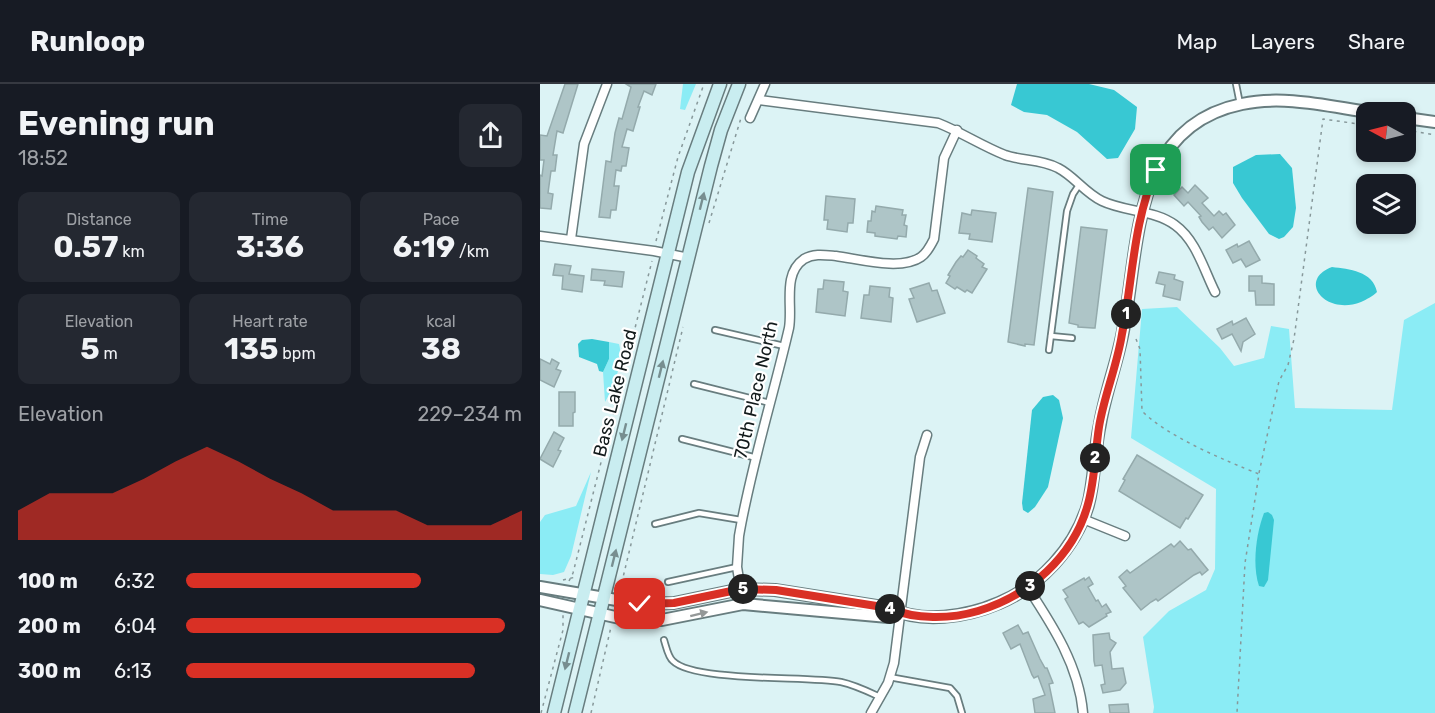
<!DOCTYPE html>
<meta charset="utf-8">
<style>
body{margin:0;font-family:Rubik,sans-serif;background:#242831;color:#f1f3f6;height:100vh;display:flex;flex-direction:column;font-size:22px;white-space:nowrap}
*{box-sizing:border-box;margin:0}
p{font-size:20px;color:#9ea1a6}
.icon{flex:none;width:33px;height:33px;fill:none;stroke:currentColor;stroke-width:2;stroke-linecap:round;stroke-linejoin:round}
.map{position:relative;flex:1;overflow:hidden}
.drawer{display:flex;flex-direction:column;background:#171b24;width:540px}
.drawer>*{flex:none}
.needle{width:39px;rotate:277deg}
.fabs{position:absolute;left:816px;top:18px;display:grid;gap:12px}
.fabs a{display:grid;place-items:center;width:60px;height:60px;border-radius:12px;background:#171b24;box-shadow:0 3px 9px #0003;font-size:30px}
.pin{position:absolute;display:grid;place-items:center;width:51px;height:51px;color:#fff;margin:-26px;border-radius:12px;box-shadow:0 3px 9px #0006}
.km{position:absolute;width:30px;height:30px;margin:-15px;border-radius:50%;background:#222;color:#fff;font-size:16px;line-height:30px;text-align:center}
.round{display:grid;place-items:center;flex:none;width:63px;height:63px;border-radius:12px;background:#242831}
.headline{display:flex;align-items:center;justify-content:space-between;height:102px;padding:0 18px}
h1{font-size:33px;font-weight:700;line-height:45px}
.figures{display:grid;grid-template-columns:repeat(3,1fr);gap:9px;height:102px;padding:6px 18px}
.figures div{display:grid;align-content:center;border-radius:12px;background:#242831;text-align:center}
.figures b{font-size:30px;font-weight:700}
.figures small{font-size:16px;font-weight:400}
.figures p{font-size:16px}
.chart{height:168px;padding:12px 18px}
.chart p{display:flex;justify-content:space-between}
.chart svg{width:100%;height:108px;margin-top:6px;fill:#d93025;opacity:.7}
ul{padding:0 18px;list-style:none;font-size:20px}
li{display:grid;grid-template-columns:96px 72px 1fr;align-items:center;height:45px}
li i{height:15px;border-radius:8px;background:#d93025}
header{display:flex;align-items:center;gap:36px;box-sizing:border-box;height:84px;padding:0 30px;background:#171b24;border-bottom:2px solid #363941}
header strong{font-size:28px}
nav{display:flex;gap:33px;margin-inline-start:auto;font-size:21px}
main{display:flex;flex:1;min-height:0}
.map>svg:first-child{display:block}
.green{fill:#8becf5}
.water{fill:#38c8d3}
.building{fill:#aec5c7;stroke:#94aaac;stroke-width:1.5}
.lines{fill:none;stroke-linecap:round;stroke-linejoin:round}
.service-casing{stroke:#687d7f;stroke-width:8}
.minor-casing{stroke:#687d7f;stroke-width:11}
.tertiary-casing{stroke:#687d7f;stroke-width:14}
.secondary-casing{stroke:#687d7f;stroke-width:15}
.path{stroke:#87989a;stroke-width:1.5;stroke-dasharray:3 4.5;stroke-linecap:butt}
.service{stroke:#fff;stroke-width:4.5}
.minor{stroke:#fff;stroke-width:8}
.tertiary{stroke:#fff;stroke-width:10}
.secondary{stroke:#c9edf0;stroke-width:12}
.oneway{fill:#778e90}
.oneway2{fill:#949898}
.route-casing{stroke:#fff;stroke-width:12}
.route{stroke:#d93025;stroke-width:8}
.labels{text-anchor:middle;dominant-baseline:central;stroke-width:4.5;stroke-linejoin:round;paint-order:stroke}
.street-label{font-size:18px;fill:#121a1b;stroke:#fff}
</style>
<header>
<strong>Runloop</strong>
<nav><a>Map</a><a>Layers</a><a>Share</a></nav>
</header>
<main>
<section class="drawer">
<div class="headline"><div><h1>Evening run</h1><p>18:52</p></div><a class="round"><svg class="icon" aria-label="share" viewBox="0 0 24 24"><path d="M12 15V3M7 8l5-5 5 5M5 13v7h14v-7"/></svg></a></div>
<div class="figures">
<div><p>Distance</p><b>0.57<small> km</small></b></div>
<div><p>Time</p><b>3:36</b></div>
<div><p>Pace</p><b>6:19<small> /km</small></b></div>
</div>
<div class="figures">
<div><p>Elevation</p><b>5<small> m</small></b></div>
<div><p>Heart rate</p><b>135<small> bpm</small></b></div>
<div><p>kcal</p><b>38</b></div>
</div>
<div class="chart"><p><span>Elevation</span>229–234 m</p>
<svg viewBox="0 0 160 44" preserveAspectRatio="none"><path d="M0 44V32L10 25L20 25L30 25L40 19L50 12L60 6L70 12L80 19L90 25L100 32L110 32L120 32L130 38L140 38L150 38L160 32V44z"/></svg>
</div>
<ul>
<li><b>100 m</b>6:32<i style="width:70%"></i></li>
<li><b>200 m</b>6:04<i style="width:95%"></i></li>
<li><b>300 m</b>6:13<i style="width:86%"></i></li>
</ul>
</section>
<div class="map">
<svg width="895" height="629" viewBox="0 0 895 629">
<rect width="100%" height="100%" fill="#dcf3f5"/>
<g class="green">
<polygon points="143,0 156,0 145,26 140,25"/>
<polygon points="895,219 895,629 613,629 614,623 603,553 629,527 666,506 675,485 676,405 591,354 602,225 637,223 680,264 694,282 724,274 731,242 749,245 755,324 852,326 864,236"/>
<path d="M 69,258 L 79,260 C 84,277 74,303 65,318 L 63,288 L 69,275 Z"/>
<polygon points="51,388 31,472 24,488 13,491 0,490 0,438 5,431 36,422"/>
</g>
<g class="water">
<polygon points="477,0 549,0 574,6 597,23 595,45 578,74 567,75 537,48 507,31 484,28 471,21"/>
<polygon points="740,70 752,84 756,124 753,143 744,153 739,155 729,150 702,114 693,99 693,83 716,71"/>
<path d="M 792,183 C 809,185 833,187 837,208 C 832,213 827,215 821,218 C 785,232 757,196 792,183 Z"/>
<polygon points="52,255 69,258 69,275 63,288 59,287 57,280 39,273 38,260 42,256"/>
<polygon points="513,311 519,316 523,334 508,403 495,423 488,429 483,426 482,419 492,326 503,313"/>
<path d="M 728,428 L 732,431 L 734,436 L 728,496 L 724,503 L 719,502 C 712,481 716,450 724,429 Z"/>
</g>
<g class="building">
<polygon points="25,0 38,0 23,49 17,47 13,71 17,71 15,87 11,87 8,109 13,110 11,125 0,124 0,91 2,92 4,76 0,76 0,51 7,52"/>
<polygon points="86,0 116,0 112,11 104,7 98,23 100,23 93,47 87,45 82,63 89,64 86,82 82,82 81,87 76,86 74,102 79,102 76,126 71,126 70,134 59,133 66,77 71,78 75,49 79,34 82,35 91,3"/>
<polygon points="655,101 668,114 662,119 674,132 679,127 683,131 686,129 695,141 682,154 673,143 669,146 662,138 659,133 661,132 648,118 644,122 634,111 642,103 648,109"/>
<polygon points="488,104 513,108 494,261 485,260 485,262 468,258"/>
<polygon points="286,112 315,115 313,139 308,139 307,148 287,145 288,136 284,136"/>
<polygon points="336,122 363,126 362,131 366,131 364,141 367,142 366,153 358,152 357,155 335,152 335,149 327,148 328,137 331,137 332,127 335,128"/>
<polygon points="432,126 456,129 452,158 429,155 430,150 419,149 422,129 431,131"/>
<polygon points="541,143 567,146 555,244 553,244 538,243 538,241 529,239"/>
<polygon points="709,157 720,176 706,183 701,175 693,179 686,166 697,160 698,163"/>
<polygon points="428,166 437,172 436,174 444,180 442,183 447,185 432,209 427,206 425,208 417,203 415,205 406,199 410,192 408,191 416,178 421,172 423,173"/>
<polygon points="15,180 31,182 29,190 44,192 42,208 22,205 23,192 13,191"/>
<polygon points="52,185 84,188 82,203 64,201 65,197 51,196"/>
<polygon points="619,188 635,191 634,195 643,198 640,216 623,212 625,201 616,199"/>
<polygon points="709,192 722,192 722,199 734,200 734,221 716,221 715,207 709,207"/>
<polygon points="284,196 304,198 303,207 308,208 305,232 276,228 278,205 283,205"/>
<polygon points="389,199 392,207 397,206 405,229 377,238 369,215 374,214 370,205"/>
<polygon points="330,202 350,204 349,213 353,214 351,238 321,234 324,211 329,211"/>
<polygon points="706,234 715,250 703,258 701,267 692,250 682,255 677,245 692,237 693,241"/>
<polygon points="0,275 10,280 12,275 19,279 16,285 21,287 14,303 0,296"/>
<polygon points="19,308 35,308 35,328 33,329 33,342 19,342"/>
<polygon points="14,348 24,354 18,366 21,367 13,383 0,375"/>
<polygon points="597,371 663,411 648,435 646,434 640,444 579,407 585,396 583,395"/>
<polygon points="640,457 648,466 651,465 668,486 662,491 660,488 654,491 618,517 616,515 611,518 601,526 583,504 586,502 579,493 587,486 590,489 631,460 634,463"/>
<polygon points="549,493 553,500 548,503 556,517 558,516 562,523 566,520 571,528 566,530 567,532 549,543 543,538 539,540 525,515 528,513 523,506 544,494 545,496"/>
<polygon points="478,541 483,550 488,548 500,575 505,584 507,584 513,599 509,600 515,629 495,629 493,615 505,611 498,592 494,594 492,591 480,560 471,565 463,549"/>
<polygon points="569,549 570,555 576,559 570,568 572,585 583,584 586,599 580,606 563,609 561,601 565,600 562,581 555,582 554,577 553,551"/>
<polygon points="588,620 589,629 570,629 569,621"/>
</g>
<g class="lines">
<g class="service-casing">
<g id="service">
<polyline points="696,0 700,20"/>
<polyline points="175,246 244,262"/>
<polyline points="511,252 532,254"/>
<polyline points="509,266 527,127 533,110 539,101"/>
<polyline points="154,300 230,319"/>
<polyline points="142,355 217,374"/>
<polyline points="115,440 159,429 201,436"/>
<polyline points="128,498 197,483"/>
<path d="M 124,556 C 126,562 128,573 133,577 C 154,598 267,592 301,598 C 315,601 327,607 340,613"/>
<polyline points="349,593 410,604 417,612 422,629"/>
</g>
</g>
<g class="minor-casing">
<g id="minor">
<path d="M 219,16 L 398,39 C 421,48 442,62 465,71 C 482,77 501,75 518,84 C 534,92 545,109 562,117 C 585,128 615,126 635,141 C 656,156 664,186 675,208"/>
<polyline points="210,34 225,0"/>
<polyline points="0,152 114,167 149,174"/>
<polyline points="31,155 44,60 67,0"/>
<polyline points="543,435 585,452"/>
<path d="M 488,504 C 513,542 539,582 543,629"/>
<path d="M 203,520 L 197,483 L 199,452 C 211,382 233,313 249,244 C 253,222 242,190 264,175 C 274,169 285,171 296,172 C 319,175 361,187 381,173 C 387,169 391,161 394,155 L 404,74 L 417,46"/>
<polyline points="331,629 348,599 354,579 380,373 387,351"/>
</g>
</g>
<g class="tertiary-casing">
<g id="tertiary">
<polyline points="866,34 895,38"/>
<path d="M 0,503 L 100,520 L 134,519 L 201,505 L 235,506 L 349,524 C 383,540 426,533 459,519 C 500,502 535,464 548,421 C 555,395 554,367 560,340 C 565,310 576,282 582,252 C 600,166 589,43 702,20 C 743,11 787,22 828,28"/>
<polyline points="0,516 84,535 122,536 203,520 348,533 361,530"/>
</g>
</g>
<g class="secondary-casing">
<g id="secondary">
<polyline points="14,629 148,88 180,0"/>
<polyline points="35,629 171,82 181,46 199,0"/>
</g>
</g>
<g class="path">
<polyline points="866,46 895,51"/>
<polyline points="169,139 201,34"/>
<polyline points="116,157 138,73 164,0"/>
<path d="M 596,255 L 600,265 L 602,327 C 626,352 686,377 719,390 L 705,479 L 697,629"/>
<polyline points="719,389 739,297 748,281 754,255 783,35 826,41"/>
<polyline points="23,496 36,493"/>
<polyline points="29,497 33,489 112,177"/>
<polyline points="80,506 143,243"/>
<polyline points="1,629 23,546 23,531"/>
<polyline points="51,629 71,543"/>
</g>
<use href="#service" class="service"/>
<use href="#minor" class="minor"/>
<use href="#tertiary" class="tertiary"/>
<use href="#secondary" class="secondary"/>
</g>
<defs><path id="oneway-solid" d="M-6-.8H1V-3.2L6.5 0L1 3.2V.8H-6Z" transform="scale(1.5)"/></defs>
<g class="oneway">
<use href="#oneway-solid" transform="translate(162 117) rotate(-76)"/>
<use href="#oneway-solid" transform="translate(121 285) rotate(-76)"/>
<use href="#oneway-solid" transform="translate(84 348) rotate(104)"/>
<use href="#oneway-solid" transform="translate(74 474) rotate(-76)"/>
<use href="#oneway-solid" transform="translate(27 577) rotate(104)"/>
</g>
<use class="oneway2" href="#oneway-solid" transform="translate(159 530) rotate(-14)"/>
<g class="lines">
<g class="route-casing">
<path id="route" d="M 100,520 L 134,519 L 201,505 L 236,506 L 349,524 C 375,536 411,535 438,527 C 489,512 534,472 548,420 C 555,395 555,369 559,343 C 564,312 577,282 582,250 C 593,195 593,138 616,86"/>
</g>
<use href="#route" class="route"/>
</g>
<g class="labels">
<g class="street-label">
<text transform="translate(216 306) rotate(-77)">70th Place North</text>
<text transform="translate(75 309) rotate(-76)">Bass Lake Road</text>
</g>
</g>
</svg>
<div class="fabs">
<a><svg class="needle" viewBox="-14 -14 28 28"><path d="M0-13l5 13h-10z" fill="#e53935"/><path d="M0 13l5-13h-10z" fill="#9ea1a6"/></svg></a>
<a><svg class="icon" aria-label="layers" viewBox="0 0 24 24"><path d="M12 4l9 5-9 5-9-5zM3 14l9 5 9-5"/></svg></a>
</div>
<div class="pin" style="left:616px;top:86px;background:#1e9e55"><svg class="icon" aria-label="arrive" viewBox="0 0 24 24"><path d="M6 21V4h12l-3 4 3 4H6"/></svg></div>
<div class="pin" style="left:100px;top:520px;background:#d93025"><svg class="icon" aria-label="check" viewBox="0 0 24 24"><path d="M5 12l5 5 9-10"/></svg></div>
<b class="km" style="left:586px;top:230px">1</b>
<b class="km" style="left:555px;top:374px">2</b>
<b class="km" style="left:490px;top:502px">3</b>
<b class="km" style="left:350px;top:525px">4</b>
<b class="km" style="left:203px;top:505px">5</b>
</div>
</main>
